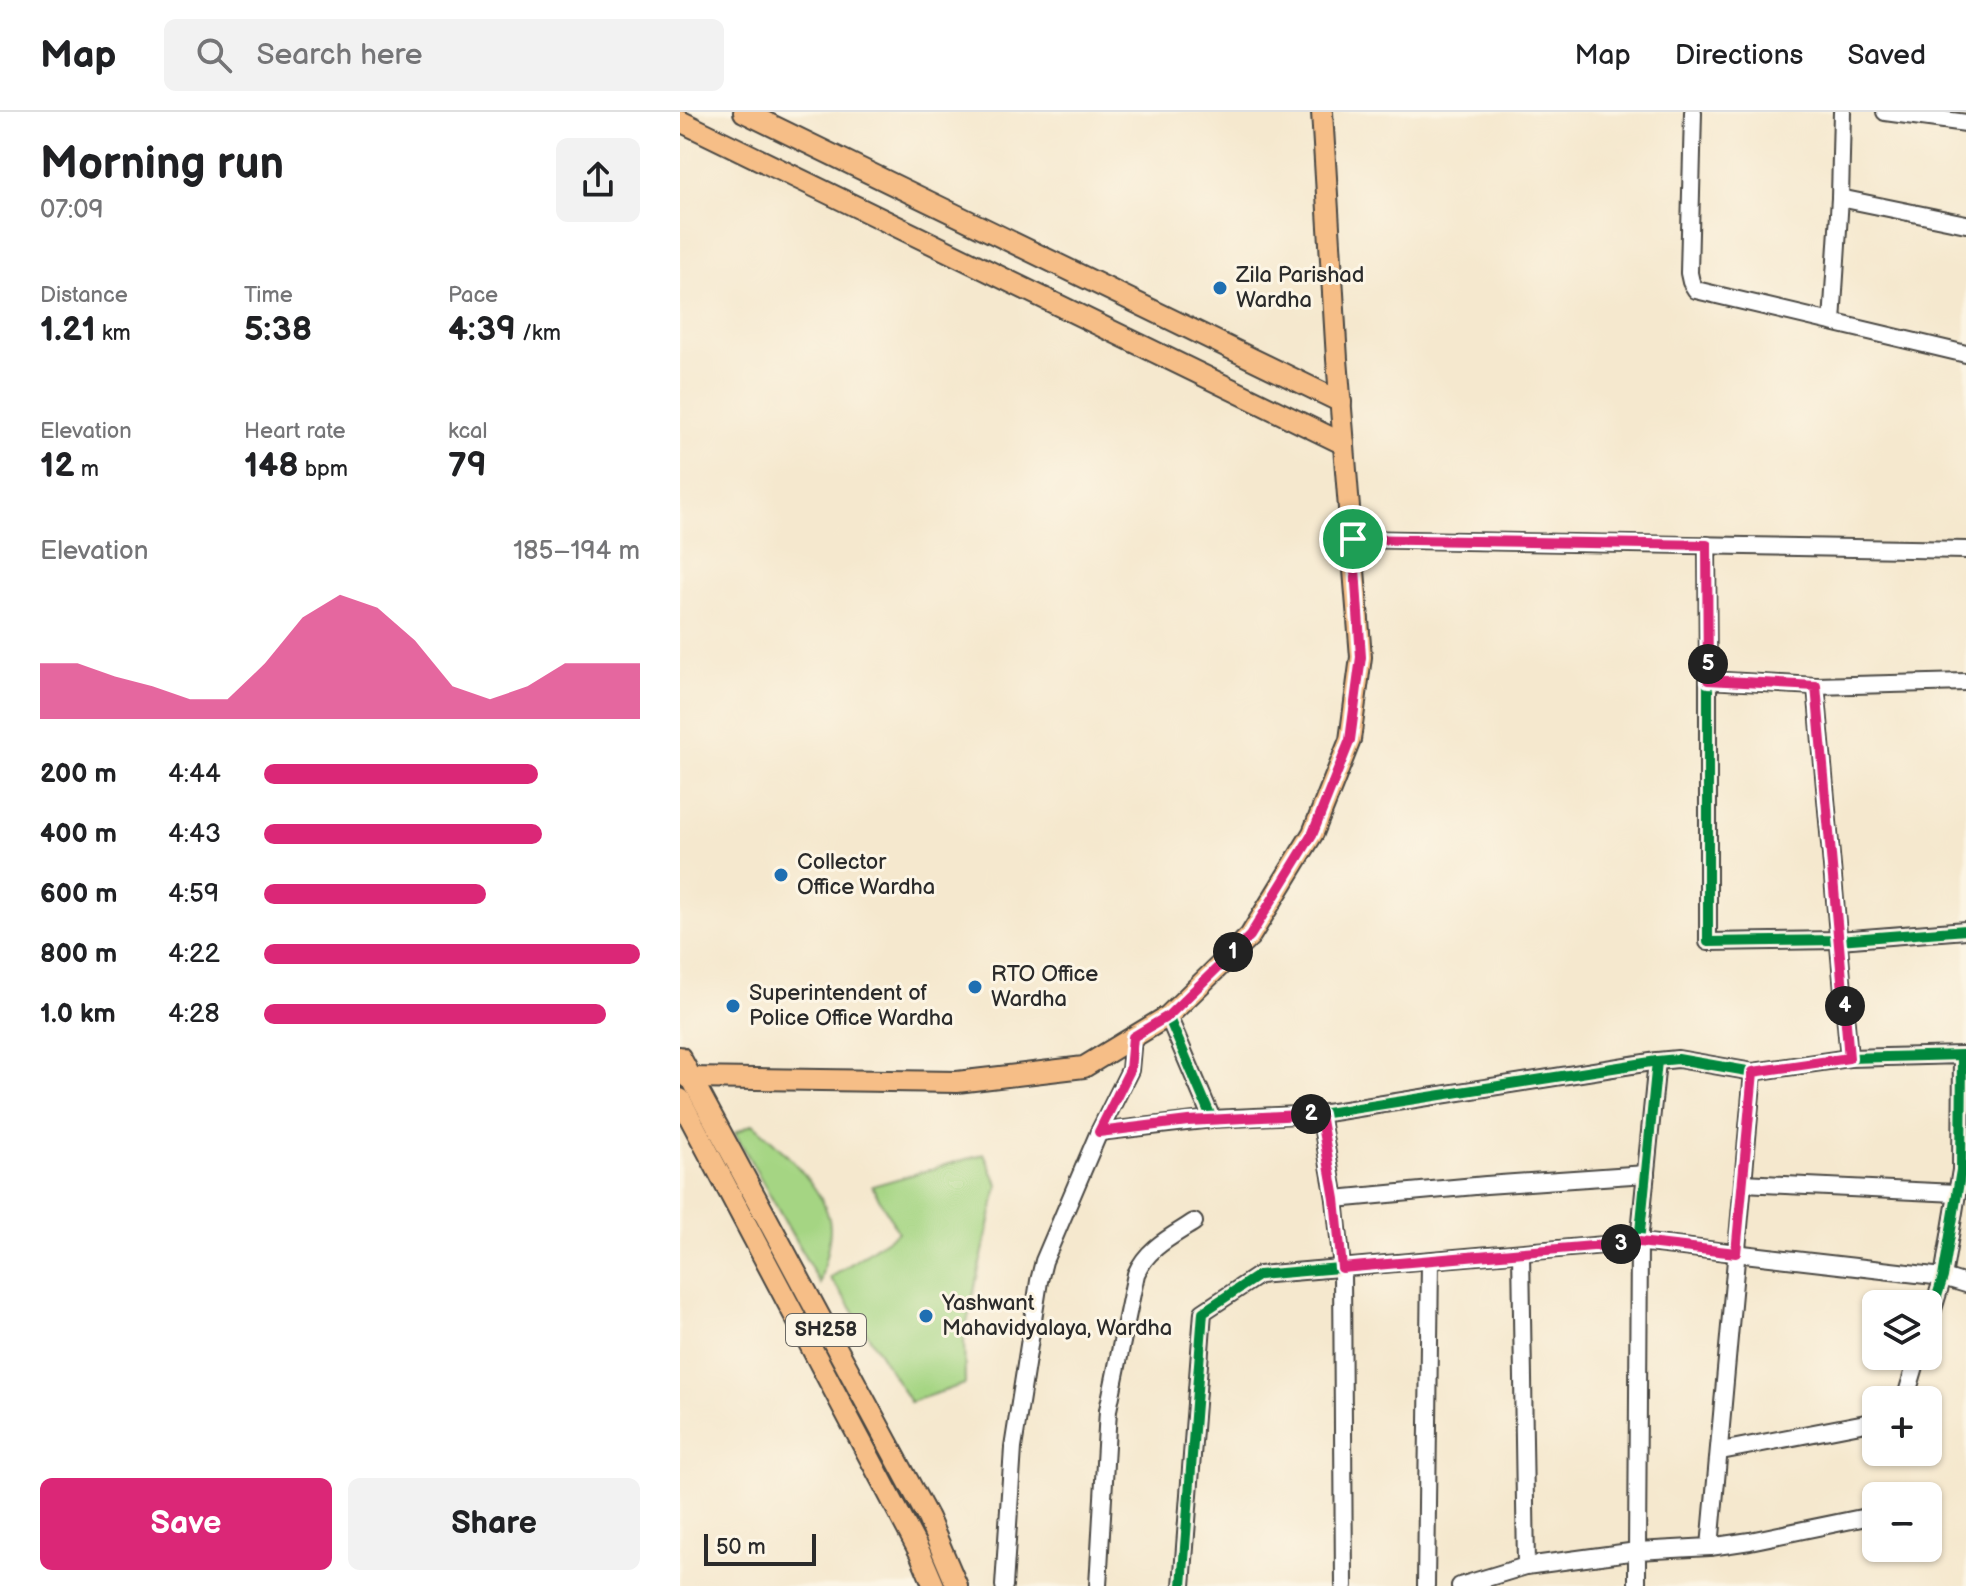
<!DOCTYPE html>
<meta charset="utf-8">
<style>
body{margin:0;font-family:"Balsamiq Sans",sans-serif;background:#f2f2f2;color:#202124;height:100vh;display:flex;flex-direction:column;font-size:30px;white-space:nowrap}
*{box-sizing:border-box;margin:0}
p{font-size:26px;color:#757577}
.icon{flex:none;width:44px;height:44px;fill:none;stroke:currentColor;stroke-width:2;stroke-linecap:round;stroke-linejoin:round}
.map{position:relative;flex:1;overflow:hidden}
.panel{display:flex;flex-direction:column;background:#fff;width:680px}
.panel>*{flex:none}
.tools{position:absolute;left:1182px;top:1178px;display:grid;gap:16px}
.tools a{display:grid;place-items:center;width:80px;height:80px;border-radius:12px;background:#fff;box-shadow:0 2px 6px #0004;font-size:40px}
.scale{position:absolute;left:24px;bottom:20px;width:112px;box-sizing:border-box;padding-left:8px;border:4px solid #2b2b2b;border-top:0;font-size:22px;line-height:28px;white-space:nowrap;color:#2b2b2b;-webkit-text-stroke:6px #fcf5e5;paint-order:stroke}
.pin{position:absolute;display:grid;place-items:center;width:68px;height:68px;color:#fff;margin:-34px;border:4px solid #fff;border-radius:50%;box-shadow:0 2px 8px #0007}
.km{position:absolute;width:40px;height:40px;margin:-20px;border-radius:50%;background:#222;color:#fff;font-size:22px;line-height:40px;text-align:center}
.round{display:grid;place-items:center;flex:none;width:84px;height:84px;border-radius:12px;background:#f2f2f2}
.overview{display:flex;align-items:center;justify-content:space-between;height:136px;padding:0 40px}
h1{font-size:44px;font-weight:700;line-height:60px}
.metrics{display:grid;grid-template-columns:repeat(3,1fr);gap:12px;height:136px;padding:8px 40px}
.metrics div{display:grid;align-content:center}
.metrics b{font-size:34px;font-weight:700}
.metrics small{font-size:22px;font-weight:400}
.metrics p{font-size:22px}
.chart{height:224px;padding:16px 40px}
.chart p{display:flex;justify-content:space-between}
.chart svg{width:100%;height:144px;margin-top:8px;fill:#db2777;opacity:.7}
.action{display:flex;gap:16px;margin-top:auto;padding:16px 40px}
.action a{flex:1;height:92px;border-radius:12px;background:#db2777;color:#fff;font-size:32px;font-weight:700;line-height:92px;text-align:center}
.action a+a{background:#f2f2f2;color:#202124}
ul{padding:0 40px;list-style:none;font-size:26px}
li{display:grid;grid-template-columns:128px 96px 1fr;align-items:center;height:60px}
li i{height:20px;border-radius:10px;background:#db2777}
header{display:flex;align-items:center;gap:48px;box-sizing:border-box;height:112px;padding:0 40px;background:#fff;border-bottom:2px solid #e0e0e0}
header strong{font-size:38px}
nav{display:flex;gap:44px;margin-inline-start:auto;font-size:28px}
.search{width:560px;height:72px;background:#f2f2f2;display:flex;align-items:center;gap:20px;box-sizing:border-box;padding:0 28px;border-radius:12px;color:#757577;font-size:30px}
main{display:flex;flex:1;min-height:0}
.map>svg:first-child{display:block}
.green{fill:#a5d583;stroke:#688057;stroke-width:2}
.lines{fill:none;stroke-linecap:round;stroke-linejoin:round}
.minor-casing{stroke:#494743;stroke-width:20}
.major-casing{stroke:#494743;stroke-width:24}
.minor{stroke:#fff;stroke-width:16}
.major{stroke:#f6be87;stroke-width:20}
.cycleway-casing{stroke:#fcf5e5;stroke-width:15}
.cycleway{stroke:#00873e;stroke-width:10}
.route-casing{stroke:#fff;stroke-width:16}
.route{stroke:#db2777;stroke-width:10}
.poi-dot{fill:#1f6fb2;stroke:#fcf5e5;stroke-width:3}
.labels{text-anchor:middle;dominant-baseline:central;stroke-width:6;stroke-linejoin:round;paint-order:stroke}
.shield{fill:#fcf5e5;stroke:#6a6863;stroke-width:2}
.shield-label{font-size:20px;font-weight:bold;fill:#2b2b2b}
.poi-label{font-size:22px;fill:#2b2b2b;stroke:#fcf5e5;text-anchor:start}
</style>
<header>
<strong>Map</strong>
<div class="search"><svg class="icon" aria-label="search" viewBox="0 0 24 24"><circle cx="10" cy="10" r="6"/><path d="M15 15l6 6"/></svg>Search here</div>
<nav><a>Map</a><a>Directions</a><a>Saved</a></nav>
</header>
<main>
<section class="panel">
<div class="overview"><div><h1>Morning run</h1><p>07:09</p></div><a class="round"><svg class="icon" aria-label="share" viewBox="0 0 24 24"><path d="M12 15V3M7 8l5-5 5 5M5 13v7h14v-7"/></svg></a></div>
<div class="metrics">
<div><p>Distance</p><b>1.21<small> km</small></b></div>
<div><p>Time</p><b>5:38</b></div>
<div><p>Pace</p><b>4:39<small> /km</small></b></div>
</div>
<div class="metrics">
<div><p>Elevation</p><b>12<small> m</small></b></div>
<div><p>Heart rate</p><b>148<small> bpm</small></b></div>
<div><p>kcal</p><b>79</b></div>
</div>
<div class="chart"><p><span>Elevation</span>185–194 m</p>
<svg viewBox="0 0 160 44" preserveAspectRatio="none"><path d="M0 44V27L10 27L20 31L30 34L40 38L50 38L60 27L70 13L80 6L90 10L100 20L110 34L120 38L130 34L140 27L150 27L160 27V44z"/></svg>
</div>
<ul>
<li><b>200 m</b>4:44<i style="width:73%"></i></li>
<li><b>400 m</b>4:43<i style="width:74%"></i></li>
<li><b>600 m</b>4:59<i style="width:59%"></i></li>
<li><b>800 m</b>4:22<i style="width:100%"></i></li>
<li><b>1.0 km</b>4:28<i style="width:91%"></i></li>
</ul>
<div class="action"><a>Save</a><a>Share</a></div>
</section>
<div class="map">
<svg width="1286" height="1474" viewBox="0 0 1286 1474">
<rect width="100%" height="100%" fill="#fcf5e5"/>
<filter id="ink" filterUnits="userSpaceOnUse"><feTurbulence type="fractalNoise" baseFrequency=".0125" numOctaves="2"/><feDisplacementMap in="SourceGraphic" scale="16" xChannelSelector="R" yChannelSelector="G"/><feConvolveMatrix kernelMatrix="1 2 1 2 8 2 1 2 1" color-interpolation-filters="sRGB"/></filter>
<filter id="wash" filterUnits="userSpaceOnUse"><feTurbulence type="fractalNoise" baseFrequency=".006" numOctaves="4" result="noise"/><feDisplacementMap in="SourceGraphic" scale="32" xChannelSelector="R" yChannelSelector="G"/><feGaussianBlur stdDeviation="1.8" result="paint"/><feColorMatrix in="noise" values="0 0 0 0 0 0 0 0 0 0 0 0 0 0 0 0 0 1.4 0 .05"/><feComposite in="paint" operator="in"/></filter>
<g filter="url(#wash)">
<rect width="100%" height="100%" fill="#f5e8ce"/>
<g class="green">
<path d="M 73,1012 C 99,1034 149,1079 150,1116 C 150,1134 143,1154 140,1172 L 55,1021 Z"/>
<polygon points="304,1042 318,1073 284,1224 285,1272 230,1290 167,1189 150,1166 218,1120 192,1074"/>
</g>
</g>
<g filter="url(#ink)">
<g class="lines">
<g class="minor-casing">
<g id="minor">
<polyline points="1013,0 1009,161 1011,170 1016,178 1286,242"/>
<polyline points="1205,0 1286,11"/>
<polyline points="1160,86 1286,112"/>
<polyline points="1152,210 1160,86 1162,0"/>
<polyline points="673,427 1286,438"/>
<polyline points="1027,433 1028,568"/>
<polyline points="1136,574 1028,568 1028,830 1159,828 1286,818"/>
<polyline points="488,904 532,1007 640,1002 977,949 998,947 1073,960 1169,946 1282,943 1281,1058 1263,1165 1248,1213"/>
<polyline points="1169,946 1136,574 1286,570"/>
<polyline points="640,1002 655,1087 662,1156 664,1474"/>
<polyline points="419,1020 532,1007"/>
<polyline points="1063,1071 1277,1081"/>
<polyline points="655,1087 806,1073 966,1062"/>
<polyline points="841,1141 846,1454"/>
<polyline points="1225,1288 1238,1244"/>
<polyline points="1041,1339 1196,1309"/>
<polyline points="1030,1435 1073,960"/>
<polyline points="324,1474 333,1336 359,1169 364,1149 419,1020 450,958 453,925"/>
<path d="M 418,1474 L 428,1298 L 456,1162 C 467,1136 491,1125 514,1110"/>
<polyline points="502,1474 523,1200 579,1163 959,1130 977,949"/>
<polyline points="746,1474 750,1149"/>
<polyline points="780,1474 846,1454 957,1439 959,1130 1263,1165 1286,1172"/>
<polyline points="957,1474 957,1439 1030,1435 1070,1429 1196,1403"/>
</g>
</g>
<g class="major-casing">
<g id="major">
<polyline points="64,0 661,290"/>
<polyline points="0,9 664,332"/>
<polyline points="0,945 248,1406 277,1474"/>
<polyline points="9,966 277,970 404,955 488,904 570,824 633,721 670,628 681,545 657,247 642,0"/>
<polyline points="0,987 240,1441 254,1474"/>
</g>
</g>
<use href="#minor" class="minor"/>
<use href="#major" class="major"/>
<g class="cycleway-casing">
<g id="cycleway">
<polyline points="1136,574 1028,568 1028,830 1159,828 1286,818"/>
<polyline points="488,904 532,1007 640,1002 977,949 998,947 1073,960 1169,946 1282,943 1281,1058 1263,1165 1248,1213"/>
<polyline points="502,1474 523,1200 579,1163 959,1130 977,949"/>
</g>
</g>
<use href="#cycleway" class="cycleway"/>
</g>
</g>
<g class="lines" filter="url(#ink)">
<g class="route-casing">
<polygon id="route" points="673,427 1027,433 1028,568 1136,574 1169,946 1073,960 1056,1141 959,1130 662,1156 655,1087 640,1002 508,1009 419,1020 450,958 453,925 488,904 570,824 633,721 670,628 681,545"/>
</g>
<use href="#route" class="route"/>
</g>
<g class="poi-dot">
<circle cx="540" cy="176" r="8"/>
<circle cx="101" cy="763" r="8"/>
<circle cx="295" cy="875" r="8"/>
<circle cx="53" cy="894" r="8"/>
<circle cx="246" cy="1204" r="8"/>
</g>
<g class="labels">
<rect class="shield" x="106" y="1202" width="80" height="32" rx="6"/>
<g class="shield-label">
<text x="146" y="1218">SH258</text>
</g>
<g class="poi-label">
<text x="556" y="163">Zila Parishad<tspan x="556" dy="25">Wardha</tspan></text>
<text x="117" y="750">Collector<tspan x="117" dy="25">Office Wardha</tspan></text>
<text x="311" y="862">RTO Office<tspan x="311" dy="25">Wardha</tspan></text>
<text x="69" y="881">Superintendent of<tspan x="69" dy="25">Police Office Wardha</tspan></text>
<text x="262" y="1191">Yashwant<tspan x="262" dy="25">Mahavidyalaya, Wardha</tspan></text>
</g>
</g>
</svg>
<div class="tools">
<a><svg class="icon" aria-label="layers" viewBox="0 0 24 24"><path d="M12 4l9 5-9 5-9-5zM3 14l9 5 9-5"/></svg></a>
<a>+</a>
<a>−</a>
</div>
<div class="scale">50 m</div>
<div class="pin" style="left:673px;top:427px;background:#1e9e55"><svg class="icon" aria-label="arrive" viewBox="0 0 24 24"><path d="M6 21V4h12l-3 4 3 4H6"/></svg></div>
<b class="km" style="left:553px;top:840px">1</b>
<b class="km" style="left:631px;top:1002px">2</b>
<b class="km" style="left:941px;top:1132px">3</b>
<b class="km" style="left:1165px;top:894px">4</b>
<b class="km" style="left:1028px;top:552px">5</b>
</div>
</main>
